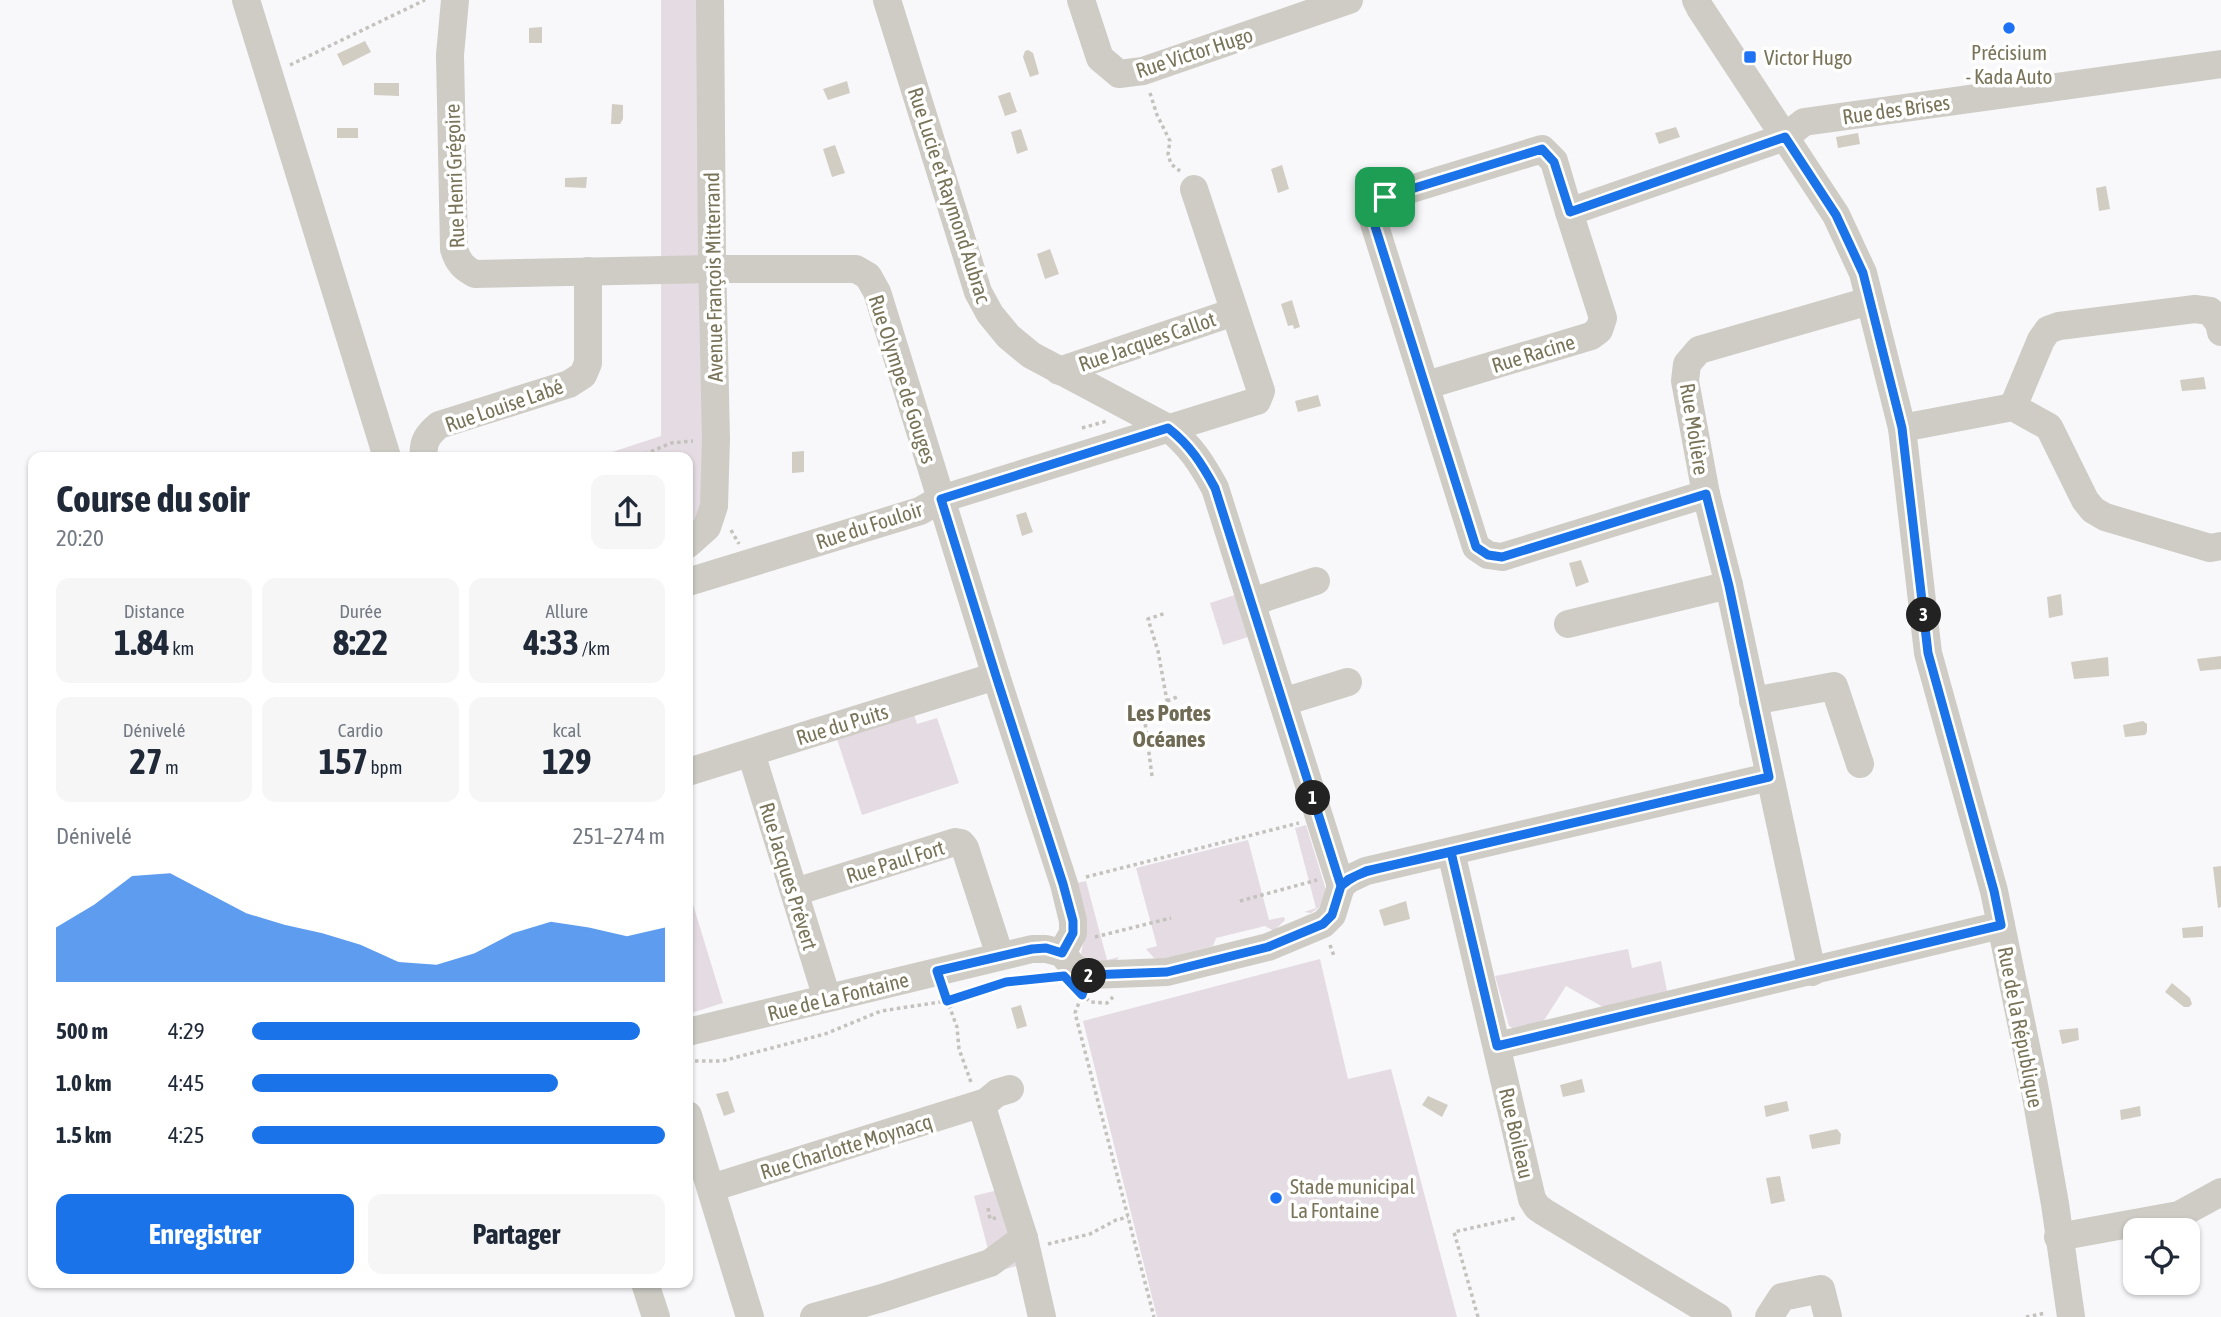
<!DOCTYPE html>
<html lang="fr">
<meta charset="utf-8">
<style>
body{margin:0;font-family:"Asap Condensed",sans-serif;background:#f6f6f7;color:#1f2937;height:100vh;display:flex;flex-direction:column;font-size:26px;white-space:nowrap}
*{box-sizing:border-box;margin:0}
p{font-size:23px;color:#747a83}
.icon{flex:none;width:38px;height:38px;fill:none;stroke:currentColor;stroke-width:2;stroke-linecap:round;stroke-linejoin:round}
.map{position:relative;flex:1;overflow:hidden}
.panel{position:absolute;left:28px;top:452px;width:665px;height:836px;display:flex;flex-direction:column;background:#fff;border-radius:14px;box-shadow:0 2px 5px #0004}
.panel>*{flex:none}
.tools{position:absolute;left:2123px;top:1218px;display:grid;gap:14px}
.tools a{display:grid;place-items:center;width:77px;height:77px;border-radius:14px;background:#fff;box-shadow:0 2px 5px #0004;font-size:35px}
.pin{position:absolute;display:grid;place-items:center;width:60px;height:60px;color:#fff;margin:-30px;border-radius:14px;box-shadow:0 4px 10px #0006}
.km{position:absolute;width:35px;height:35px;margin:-18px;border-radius:50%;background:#222;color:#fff;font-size:19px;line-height:35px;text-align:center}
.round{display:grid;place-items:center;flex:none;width:74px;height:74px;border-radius:14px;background:#f6f6f7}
.head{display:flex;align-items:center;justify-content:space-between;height:119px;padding:0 28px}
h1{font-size:38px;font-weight:700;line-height:52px}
.figures{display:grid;grid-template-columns:repeat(3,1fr);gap:10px;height:119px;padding:7px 28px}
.figures div{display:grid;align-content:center;border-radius:14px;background:#f6f6f7;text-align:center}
.figures b{font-size:35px;font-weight:700}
.figures small{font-size:19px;font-weight:400}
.figures p{font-size:19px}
.chart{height:196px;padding:14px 28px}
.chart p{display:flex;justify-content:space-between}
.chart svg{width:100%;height:126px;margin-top:7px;fill:#1a73e8;opacity:.7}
.action{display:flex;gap:14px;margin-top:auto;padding:14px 28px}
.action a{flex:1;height:80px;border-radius:14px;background:#1a73e8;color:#fff;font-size:28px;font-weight:700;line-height:80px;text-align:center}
.action a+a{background:#f6f6f7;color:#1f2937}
ul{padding:0 28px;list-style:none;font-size:23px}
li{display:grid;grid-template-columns:112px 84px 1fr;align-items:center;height:52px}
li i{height:18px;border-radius:9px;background:#1a73e8}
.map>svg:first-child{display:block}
.green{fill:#e4dbe3}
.water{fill:#d2cdc3}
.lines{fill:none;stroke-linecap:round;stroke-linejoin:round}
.path{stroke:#c4c2bd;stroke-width:3.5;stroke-dasharray:3.5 3.5;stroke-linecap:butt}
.minor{stroke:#ceccc5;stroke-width:28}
.route-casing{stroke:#fff;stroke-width:14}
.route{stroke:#1a73e8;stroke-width:9}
.poi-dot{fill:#1e72f4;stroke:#fff;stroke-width:2.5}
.labels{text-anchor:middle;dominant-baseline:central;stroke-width:7;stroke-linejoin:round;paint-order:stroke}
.street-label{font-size:21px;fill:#797459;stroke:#fff}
.poi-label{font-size:21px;fill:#797459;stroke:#fff;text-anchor:start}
.neighbourhood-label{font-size:23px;font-weight:bold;fill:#706b55;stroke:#fff}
</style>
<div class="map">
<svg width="2221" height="1317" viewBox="0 0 2221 1317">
<rect width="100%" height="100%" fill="#f8f8fa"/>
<g class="green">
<polygon points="661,0 700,0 705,508 688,535 688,457 597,457 661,436"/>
<polygon points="1238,594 1251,636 1223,645 1210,603"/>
<polygon points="913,711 917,724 937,718 959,783 862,815 836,736"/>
<polygon points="1306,825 1326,890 1321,906 1311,913 1304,912 1316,908 1295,828"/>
<polygon points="1248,840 1269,920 1284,917 1285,920 1274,931 1265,926 1216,938 1213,946 1160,960 1154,958 1146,949 1157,946 1136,868"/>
<path d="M 1086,881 L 1107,960 L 1119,957 L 1116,961 C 1103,964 1091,966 1081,955 L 1083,943 L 1068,885 Z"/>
<polygon points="688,888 723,1003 688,1014"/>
<polygon points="1628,949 1632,968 1661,961 1667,991 1603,1007 1566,986 1543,1022 1516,1030 1509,1026 1495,976"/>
<polygon points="1320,959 1348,1079 1391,1069 1457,1317 1157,1317 1083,1021"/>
<polygon points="1002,1189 1021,1265 994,1272 974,1196"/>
</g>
<g class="water">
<polygon points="542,27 542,43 529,43 529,28"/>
<polygon points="365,41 371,52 343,66 337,54"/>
<polygon points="1028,50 1033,53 1039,74 1030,77 1023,57 1025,51"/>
<polygon points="847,81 850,93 828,100 823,89"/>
<polygon points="374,83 399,83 399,96 374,95"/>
<polygon points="1010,92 1017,112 1005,116 998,96"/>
<polygon points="612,104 623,105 623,119 620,124 611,124"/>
<polygon points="1676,127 1680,137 1659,144 1655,133"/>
<rect x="337" y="128" width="21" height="10"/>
<polygon points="1021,129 1028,150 1017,154 1011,132"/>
<polygon points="1858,133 1860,144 1838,148 1836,137"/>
<polygon points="835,145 845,173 832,177 823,149"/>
<polygon points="1282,165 1289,189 1278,193 1271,169"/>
<polygon points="587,177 586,188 565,187 565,178"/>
<polygon points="2106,186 2110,209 2099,211 2096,188"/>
<polygon points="1050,249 1059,274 1045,279 1037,254"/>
<polygon points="1292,300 1300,327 1294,329 1293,325 1288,326 1281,304"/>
<polygon points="2204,377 2206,389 2182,391 2180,380"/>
<polygon points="1318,395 1321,406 1298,412 1295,401"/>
<polygon points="804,451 804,472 792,473 792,452"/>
<polygon points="1026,512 1033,532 1022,536 1016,515"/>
<polygon points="1581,560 1589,582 1576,587 1569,563"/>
<polygon points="2061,594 2063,615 2049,618 2047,597"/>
<polygon points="2221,656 2221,669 2200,671 2197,659"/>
<polygon points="2108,657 2109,676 2074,679 2071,662"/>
<polygon points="2143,721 2147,724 2147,732 2145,735 2125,737 2123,725"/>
<polygon points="2221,866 2221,907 2218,908 2213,867"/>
<polygon points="1406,901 1410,919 1384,926 1379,910"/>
<polygon points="2203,926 2203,937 2183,938 2182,928"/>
<polygon points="2172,983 2190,998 2192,1004 2189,1007 2184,1007 2165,992"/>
<polygon points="1021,1005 1027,1026 1017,1029 1011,1008"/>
<polygon points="2078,1028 2079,1040 2062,1044 2059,1030"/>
<polygon points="1582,1079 1585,1092 1563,1097 1560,1085"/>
<polygon points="728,1091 735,1112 724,1116 716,1094"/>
<polygon points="1428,1096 1448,1105 1442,1117 1422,1105"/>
<polygon points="1787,1101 1789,1111 1766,1117 1764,1106"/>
<polygon points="2140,1106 2141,1116 2121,1120 2120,1110"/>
<polygon points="1837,1129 1841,1134 1840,1144 1812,1149 1809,1135"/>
<polygon points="1780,1176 1785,1201 1771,1204 1766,1178"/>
</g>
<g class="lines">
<g class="path">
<polyline points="290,65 425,0"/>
<polyline points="1150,93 1157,115 1170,141 1168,154 1171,164 1180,171"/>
<polyline points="1082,428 1107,421"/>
<polyline points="638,457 671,443 693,441"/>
<polyline points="731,530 739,544"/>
<polyline points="1167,701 1180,696"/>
<polyline points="1152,776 1145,722 1167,701 1158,651 1148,619 1166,613"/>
<polyline points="1086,877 1299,823"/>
<polyline points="1240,901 1317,880"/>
<polyline points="1095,937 1171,918"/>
<polyline points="1330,945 1334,956"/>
<polyline points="944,992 957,1027 959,1049 972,1085"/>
<polyline points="1081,997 1075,1013 1154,1317"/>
<polyline points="1086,998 1090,1002 1107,1003 1113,997"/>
<polyline points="688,1061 722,1061 825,1034 881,1011 947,1001 1006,982 1052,977"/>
<polyline points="988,1208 990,1219 996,1218"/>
<polyline points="1048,1244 1090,1234 1116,1220 1128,1217"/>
<polyline points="1478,1317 1454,1232 1516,1218"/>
<polyline points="2026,1317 2046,1313"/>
</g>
<g class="minor">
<polyline points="246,0 387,457"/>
<path d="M 455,0 L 450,55 L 454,249 C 458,262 463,268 475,274 L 712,269 L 856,269 L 868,276 L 877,292 L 996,676 L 1064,884 L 1073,921 L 1073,933 L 1062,953"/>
<path d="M 887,0 L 978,292 L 990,314 L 1008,336 L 1031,355 L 1168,428 C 1190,445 1202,464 1215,488 L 1341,886"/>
<polyline points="1081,0 1100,58 1119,74 1143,71 1349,0"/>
<polyline points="1696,0 1700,8 1836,215 1863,273 1902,428 1928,653 1994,891 2034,1085 2055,1204 2071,1317"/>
<polyline points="1059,371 1234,312"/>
<polyline points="1427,385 1591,336 1599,330 1603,318 1569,212"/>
<polyline points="2013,407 2041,340 2048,330 2059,326 2195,309 2210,311 2219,323 2221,332"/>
<polyline points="1902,428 2013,407 2049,427 2085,500 2093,510 2105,517 2210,548 2221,546"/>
<path d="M 424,457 C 422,442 428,434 439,425 L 569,384 L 583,375 L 588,363 L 588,271"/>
<polyline points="1706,494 1502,557 1488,555 1476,547 1373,220 1374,204 1385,197 1542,149 1554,161 1569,212 1785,137 1804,122 2221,64"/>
<polyline points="688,544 707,527 714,506 716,439 712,256 710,0"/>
<polyline points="688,582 920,511 941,499 1257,401 1261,391 1194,189"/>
<polyline points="1252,602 1316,581"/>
<polyline points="1568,624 1729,585"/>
<polyline points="1753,701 1834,686 1860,764"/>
<polyline points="1283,702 1348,682"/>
<polyline points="751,753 827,998"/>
<polyline points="688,772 996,676"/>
<polyline points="1451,852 1532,1199 1537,1207 1544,1212 1718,1317"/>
<polyline points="795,892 955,842 961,843 965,848 1000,956"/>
<polyline points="1812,972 1729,585 1706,494 1685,381 1687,364 1699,350 1869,301"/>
<polyline points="688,1032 1032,949 1046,949 1062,953 1074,968 1089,975 1167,972 1268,947 1323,924 1332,915 1341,886 1349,879 1366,871 1769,777"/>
<polyline points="1497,1046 2001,925"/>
<polyline points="981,1104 1024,1238 1042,1317"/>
<polyline points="688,1115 750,1317"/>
<polyline points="711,1188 986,1102 997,1093 1010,1089"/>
<polyline points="2058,1237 2179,1215 2221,1192"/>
<polyline points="645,1283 656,1317"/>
<polyline points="814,1317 882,1298 990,1263 1024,1238"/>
<polyline points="1769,1317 1782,1297 1821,1289 1828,1317"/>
</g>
</g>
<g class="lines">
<g class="route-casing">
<path id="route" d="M 1385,197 L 1374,204 L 1373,220 L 1476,547 L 1488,555 L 1502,557 L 1706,494 L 1729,586 L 1769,777 L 1376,869 C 1362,872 1351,877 1341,886 L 1215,488 C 1202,464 1190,445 1168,428 L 941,499 L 996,676 L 1063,884 L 1073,921 L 1073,933 L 1062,953 L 1046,948 L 1032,949 L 937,971 L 947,1001 L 1006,982 L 1064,976 L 1082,995 L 1089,975 L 1167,972 L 1268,947 L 1323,924 L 1332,915 L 1341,886 L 1349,879 L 1366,871 L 1451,852 L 1497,1046 L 2001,925 L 1994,891 L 1928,653 L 1902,428 L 1863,273 L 1836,215 L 1785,137 L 1570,212 L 1554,162 L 1542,149 L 1385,197"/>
</g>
<use href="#route" class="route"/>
</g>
<g class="poi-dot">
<circle cx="2009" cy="28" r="7"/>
<rect x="1743" y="50" width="14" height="14" rx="3.5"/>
<circle cx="1276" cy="1198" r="7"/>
</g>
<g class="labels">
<g class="street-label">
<text transform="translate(1194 52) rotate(-18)">Rue Victor Hugo</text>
<text transform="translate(1896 109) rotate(-8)">Rue des Brises</text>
<text transform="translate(454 176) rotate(-92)">Rue Henri Grégoire</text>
<text transform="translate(950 195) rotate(72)">Rue Lucie et Raymond Aubrac</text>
<text transform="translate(713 277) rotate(-91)">Avenue François Mitterrand</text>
<text transform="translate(1147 341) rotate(-19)">Rue Jacques Callot</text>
<text transform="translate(1533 353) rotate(-17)">Rue Racine</text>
<text transform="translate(903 379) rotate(72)">Rue Olympe de Gouges</text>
<text transform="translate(504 405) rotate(-19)">Rue Louise Labé</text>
<text transform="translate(1695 429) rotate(81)">Rue Molière</text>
<text transform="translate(869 525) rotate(-18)">Rue du Fouloir</text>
<text transform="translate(842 724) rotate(-17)">Rue du Puits</text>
<text transform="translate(895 861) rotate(-17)">Rue Paul Fort</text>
<text transform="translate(789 876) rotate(73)">Rue Jacques Prévert</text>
<text transform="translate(838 996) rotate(-14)">Rue de La Fontaine</text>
<text transform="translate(2021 1027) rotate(79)">Rue de la République</text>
<text transform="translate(1517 1133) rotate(77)">Rue Boileau</text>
<text transform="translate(846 1146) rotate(-17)">Rue Charlotte Moynacq</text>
</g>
<g class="poi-label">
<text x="2009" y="52" text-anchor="middle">Précisium<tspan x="2009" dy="24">- Kada Auto</tspan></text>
<text x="1764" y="57">Victor Hugo</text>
<text x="1290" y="1186">Stade municipal<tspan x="1290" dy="24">La Fontaine</tspan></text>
</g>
<g class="neighbourhood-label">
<text x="1169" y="713">Les Portes<tspan x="1169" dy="26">Océanes</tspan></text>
</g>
</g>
</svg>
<div class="tools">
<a><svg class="icon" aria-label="locate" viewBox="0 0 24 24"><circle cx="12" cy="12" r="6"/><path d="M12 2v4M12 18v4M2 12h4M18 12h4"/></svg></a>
</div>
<div class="pin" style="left:1385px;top:197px;background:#1e9e55"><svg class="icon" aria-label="arrive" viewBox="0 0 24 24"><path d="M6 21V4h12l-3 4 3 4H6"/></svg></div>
<b class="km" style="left:1313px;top:798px">1</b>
<b class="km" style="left:1089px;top:976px">2</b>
<b class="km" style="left:1924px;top:615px">3</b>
<section class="panel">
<div class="head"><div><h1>Course du soir</h1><p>20:20</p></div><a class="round"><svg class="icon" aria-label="share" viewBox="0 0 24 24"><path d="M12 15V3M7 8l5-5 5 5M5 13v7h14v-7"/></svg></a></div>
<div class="figures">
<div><p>Distance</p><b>1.84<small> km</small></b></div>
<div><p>Durée</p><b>8:22</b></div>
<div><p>Allure</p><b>4:33<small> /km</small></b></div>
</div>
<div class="figures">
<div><p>Dénivelé</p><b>27<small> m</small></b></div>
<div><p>Cardio</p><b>157<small> bpm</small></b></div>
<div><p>kcal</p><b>129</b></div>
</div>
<div class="chart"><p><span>Dénivelé</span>251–274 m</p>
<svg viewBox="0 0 160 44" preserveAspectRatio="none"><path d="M0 44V25L10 17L20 7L30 6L40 13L50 20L60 24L70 27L80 31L90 37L100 38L110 34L120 27L130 23L140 25L150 28L160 25V44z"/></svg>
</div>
<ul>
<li><b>500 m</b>4:29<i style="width:94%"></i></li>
<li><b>1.0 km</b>4:45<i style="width:74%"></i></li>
<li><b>1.5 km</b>4:25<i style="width:100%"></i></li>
</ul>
<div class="action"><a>Enregistrer</a><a>Partager</a></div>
</section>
</div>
